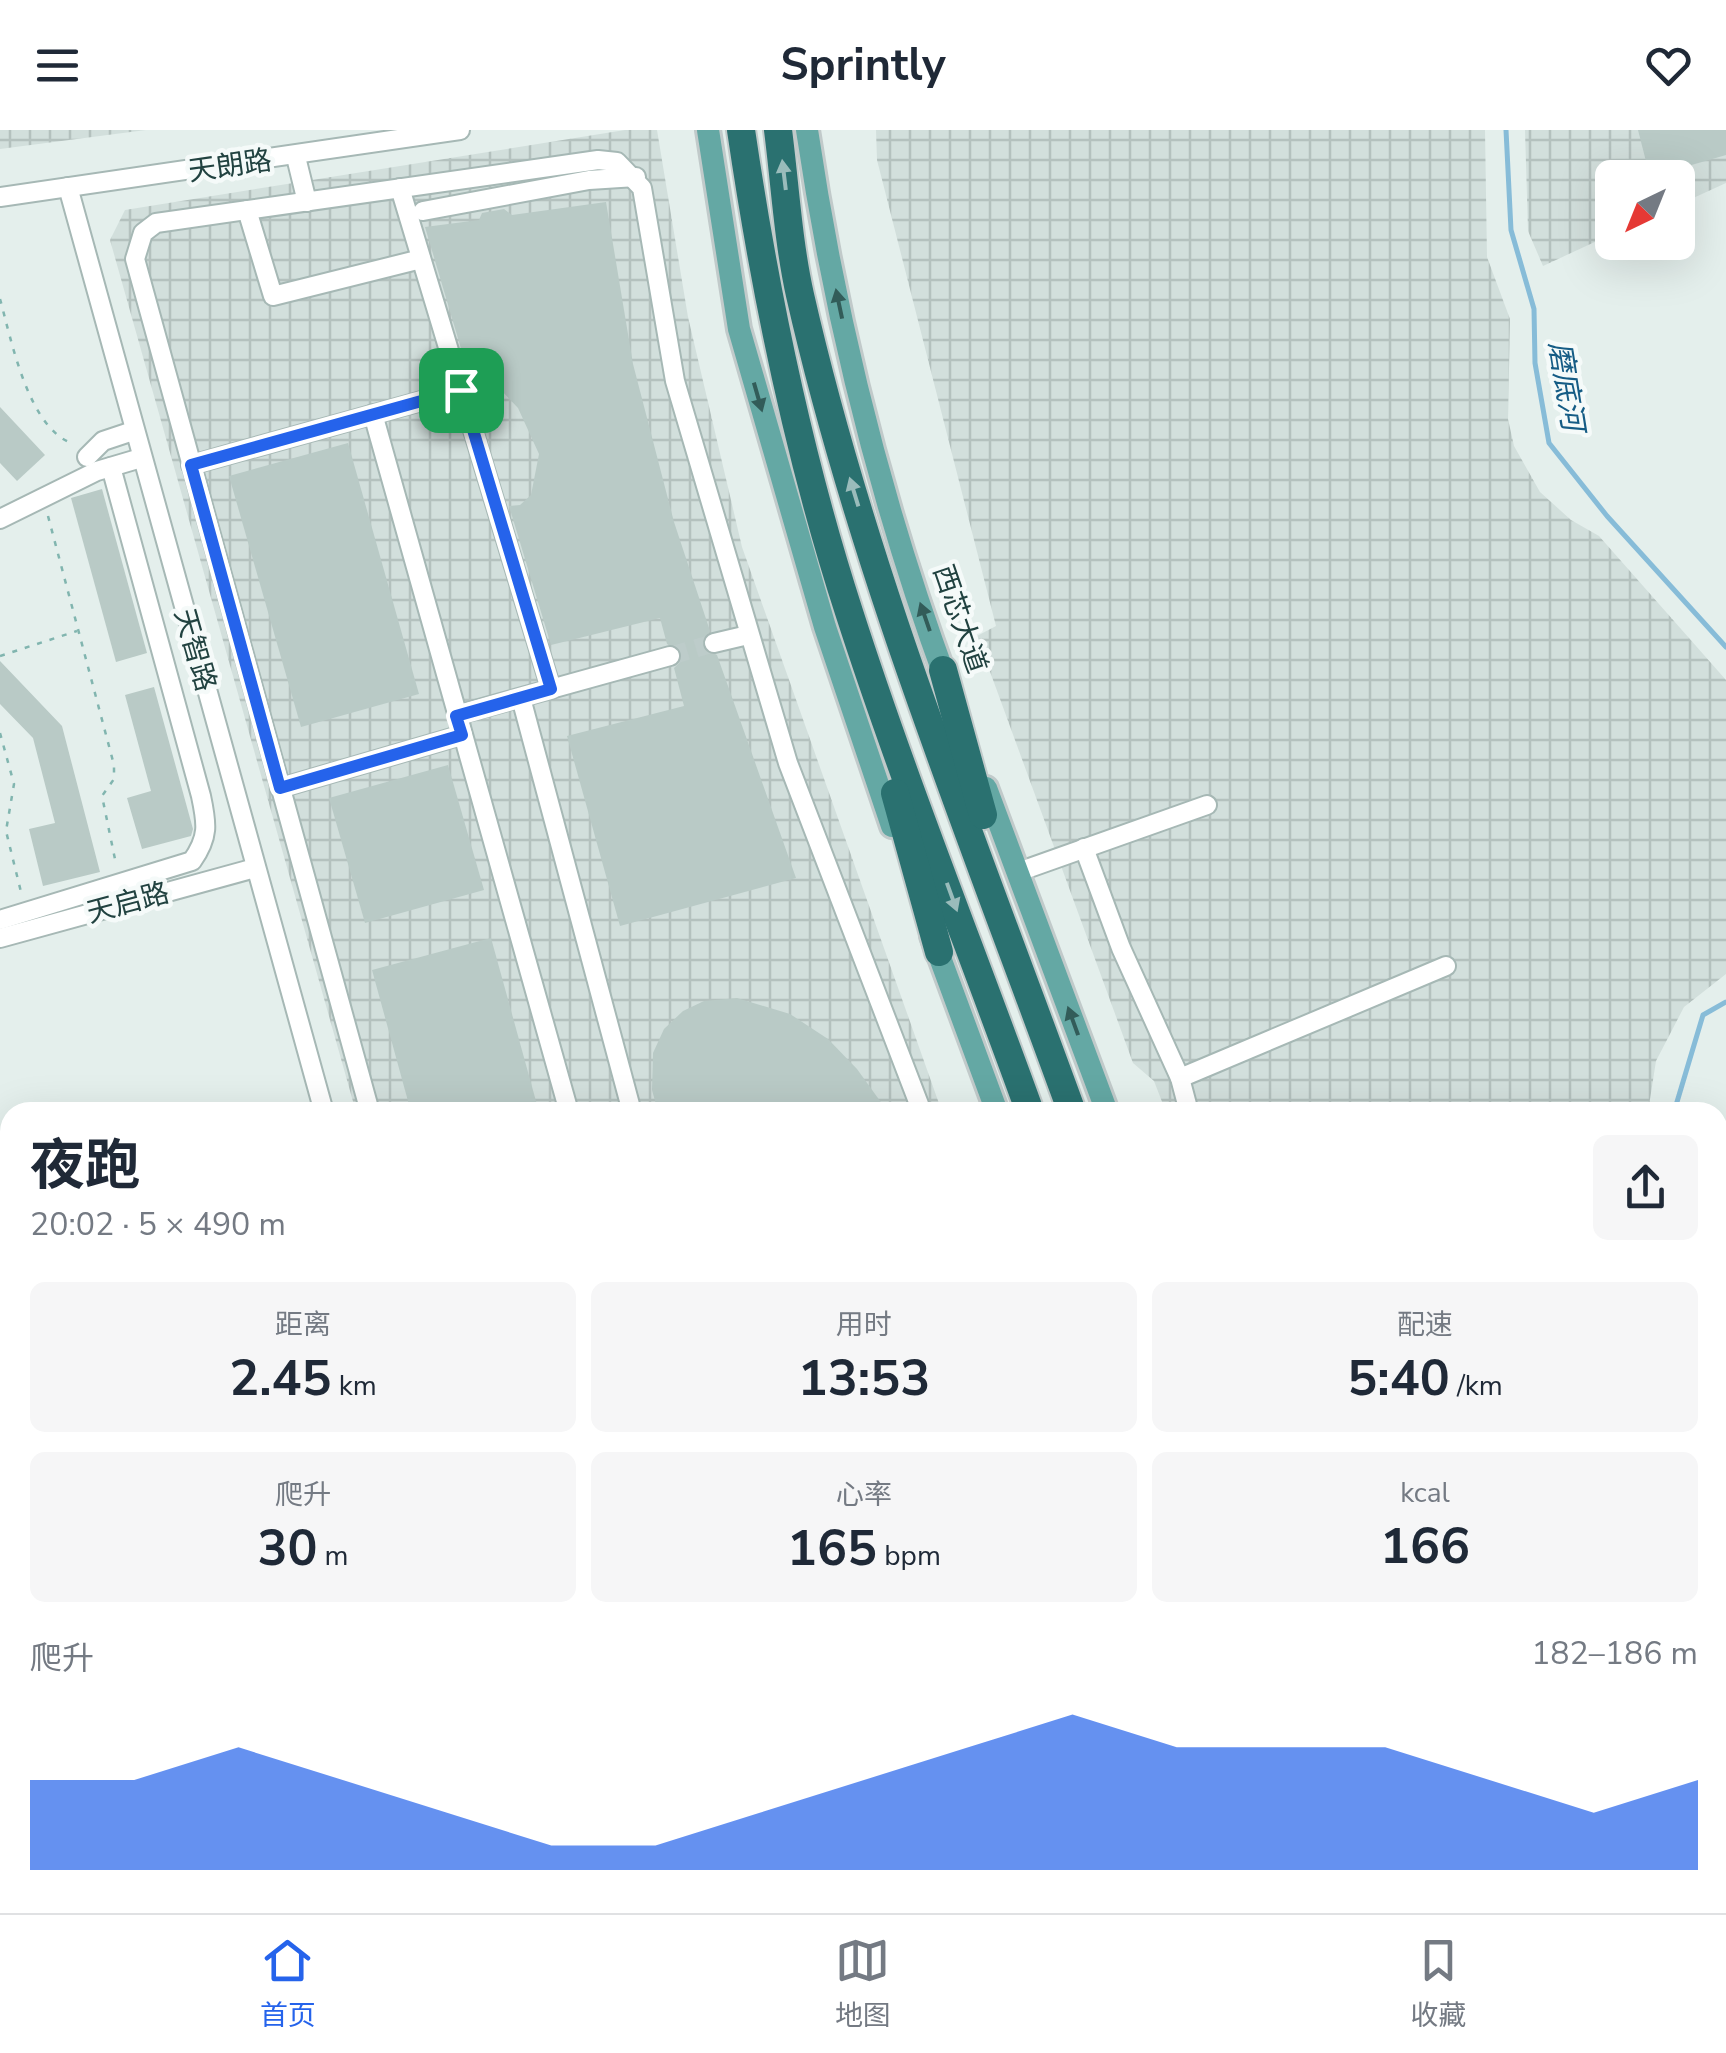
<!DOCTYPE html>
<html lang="zh">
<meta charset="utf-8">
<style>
body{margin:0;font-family:"Nunito Sans","Noto Sans SC",sans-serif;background:#f6f6f7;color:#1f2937;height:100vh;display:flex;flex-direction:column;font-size:38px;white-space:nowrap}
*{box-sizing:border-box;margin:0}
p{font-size:32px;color:#747a83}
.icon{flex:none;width:55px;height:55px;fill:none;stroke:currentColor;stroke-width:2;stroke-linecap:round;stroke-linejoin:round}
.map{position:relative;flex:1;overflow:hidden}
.drawer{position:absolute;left:0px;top:972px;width:1728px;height:812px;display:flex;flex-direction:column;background:#fff;border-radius:30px 30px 0 0;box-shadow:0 10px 40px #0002}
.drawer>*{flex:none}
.needle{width:65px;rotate:223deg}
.tools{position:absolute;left:1595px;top:30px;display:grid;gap:20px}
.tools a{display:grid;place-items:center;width:100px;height:100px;border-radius:15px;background:#fff;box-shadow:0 10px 40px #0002;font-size:50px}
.pin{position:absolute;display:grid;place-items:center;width:85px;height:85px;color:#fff;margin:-42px;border-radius:20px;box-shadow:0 5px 15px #0006}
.round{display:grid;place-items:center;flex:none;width:105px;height:105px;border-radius:15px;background:#f6f6f7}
.headline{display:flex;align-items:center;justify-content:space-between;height:170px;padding:0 30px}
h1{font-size:55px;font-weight:700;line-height:75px}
.metrics{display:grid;grid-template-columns:repeat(3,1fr);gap:15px;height:170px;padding:10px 30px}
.metrics div{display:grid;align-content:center;border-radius:15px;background:#f6f6f7;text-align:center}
.metrics b{font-size:50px;font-weight:700}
.metrics small{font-size:28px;font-weight:400}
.metrics p{font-size:28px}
.chart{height:280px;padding:20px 30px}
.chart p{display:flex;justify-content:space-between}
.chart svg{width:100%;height:180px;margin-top:10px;fill:#2563eb;opacity:.7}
header{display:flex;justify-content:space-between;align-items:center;height:130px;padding:0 30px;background:#fff;font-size:45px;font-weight:700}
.tab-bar{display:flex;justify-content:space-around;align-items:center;height:140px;border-top:2px solid #e0e1e3;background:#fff;font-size:28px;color:#747a83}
.tab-bar a{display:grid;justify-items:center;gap:5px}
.tab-bar .selected{color:#2563eb}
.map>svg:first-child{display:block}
.built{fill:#d2dfdc}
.industrial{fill:url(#industrial-grid)}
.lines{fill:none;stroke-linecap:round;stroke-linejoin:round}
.stream{stroke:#87bcd8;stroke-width:5}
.building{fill:#b9cac6}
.minor-tunnel{stroke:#bdccca;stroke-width:18;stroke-dasharray:18 9;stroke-linecap:butt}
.minor-casing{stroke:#a6b8b5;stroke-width:22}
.major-casing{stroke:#c1caca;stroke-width:28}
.highway-casing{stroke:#c1caca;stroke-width:32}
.path{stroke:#81b5af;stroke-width:2.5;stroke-dasharray:5 8;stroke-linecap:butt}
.minor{stroke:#fff;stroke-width:18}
.major{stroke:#64a8a4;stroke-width:22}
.highway{stroke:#2a7170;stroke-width:28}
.oneway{fill:#9abcbb}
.oneway2{fill:#325c59}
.route-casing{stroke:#fff;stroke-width:20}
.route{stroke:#2563eb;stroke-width:12}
.labels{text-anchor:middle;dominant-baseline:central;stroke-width:9;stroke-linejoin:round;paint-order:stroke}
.street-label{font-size:28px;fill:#214240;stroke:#f5faf9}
.water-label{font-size:30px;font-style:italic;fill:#155c85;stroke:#f5faf9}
</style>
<header><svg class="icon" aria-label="menu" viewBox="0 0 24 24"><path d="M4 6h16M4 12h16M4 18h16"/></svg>Sprintly<svg class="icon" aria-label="heart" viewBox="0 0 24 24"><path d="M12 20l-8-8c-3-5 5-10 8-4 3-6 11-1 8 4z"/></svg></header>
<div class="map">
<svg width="1726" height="1783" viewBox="0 0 1726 1783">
<defs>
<pattern id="industrial-grid" width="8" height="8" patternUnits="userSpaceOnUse" patternTransform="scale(2.5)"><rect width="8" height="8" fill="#d2dfdc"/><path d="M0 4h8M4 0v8" fill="none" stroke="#b4c1be"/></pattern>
</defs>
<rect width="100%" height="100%" fill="#e4efec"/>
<polygon class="built" points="144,1775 445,1775 448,1783 146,1783"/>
<g class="industrial">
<polygon points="0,0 146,0 0,19"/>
<polygon points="625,0 657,0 688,187 742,417 942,982 356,982 110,110 125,80"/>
<polygon points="876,0 1485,0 1487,127 1510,189 1508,289 1514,316 1540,362 1571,390 1599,406 1726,550 1726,844 1684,877 1656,931 1648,982 1166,982 1154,951 1133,933 977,506 996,496 877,30"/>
<polygon points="1525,0 1726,0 1726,53 1678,75 1678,48 1612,48 1612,104 1543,136 1528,101"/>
<polygon points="1726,1346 1726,1783 1436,1783 1433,1775 1718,1775 1718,1379"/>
<polygon points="10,1699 10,1775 144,1775 146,1783 0,1783 0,1714"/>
<polygon points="445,1775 1240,1775 1243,1783 448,1783"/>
</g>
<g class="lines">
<g class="stream">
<polyline points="1506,0 1511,100 1534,179 1535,233 1549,313 1607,386 1726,517"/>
<polyline points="1674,982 1703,885 1726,872"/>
<polyline points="1718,1164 1726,1185"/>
</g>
</g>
<g class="building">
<polygon points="1638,0 1726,0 1726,25 1650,47"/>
<polygon points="606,72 633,234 674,392 710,501 702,517 717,525 796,748 620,796 567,606 684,576 674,538 682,530 682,522 667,514 660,488 551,515 509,376 520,375 531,365 539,324 518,278 498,257 468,242 425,97 479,90 482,83 504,79 512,85"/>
<polygon points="0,277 45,325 17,351 0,333"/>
<polygon points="348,313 419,564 301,597 229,346"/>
<polygon points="102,359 147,523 116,532 71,368"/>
<polygon points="0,531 62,596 100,742 43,756 29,699 55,693 33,608 0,574"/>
<polygon points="154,557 193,699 191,706 142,719 127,668 151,661 125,565"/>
<polygon points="448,635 484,760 365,793 329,668"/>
<polygon points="491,808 539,982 411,982 372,840"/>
<polygon points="737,868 790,884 828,909 857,939 888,982 658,982 652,960 653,923 664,899 683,881 704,871"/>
</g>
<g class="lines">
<polyline class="minor-tunnel" points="670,526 714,513"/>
<g class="minor-casing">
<g id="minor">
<polyline points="296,27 307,72"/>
<polyline points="68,57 324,982"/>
<polyline points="400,58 551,559"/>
<polyline points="0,67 460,0"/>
<polyline points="247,80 273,166 421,129"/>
<polyline points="423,81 589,50 636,47"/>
<polyline points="373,284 569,982"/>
<polyline points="87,327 103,311 133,301"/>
<polyline points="191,335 461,260"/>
<polyline points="0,389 97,341 141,328"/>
<polyline points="714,513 748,505"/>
<polyline points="521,568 632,982"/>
<polyline points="457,585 670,526"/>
<polyline points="280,658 462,605"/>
<polyline points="1084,718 1121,818 1180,948 1189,982"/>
<polyline points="1018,742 1207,675"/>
<path d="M 0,790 L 192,731 C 209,707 207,694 201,666 L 111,337"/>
<polyline points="0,808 255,738"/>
<polyline points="1180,948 1446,836"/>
<polyline points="370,982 135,129 143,103 156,93 598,30 617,32 642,58 675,251 788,633 922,982"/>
<polyline points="1718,1072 1726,1069"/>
<polyline points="1718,1103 1726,1101"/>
<polyline points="0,1627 10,1623"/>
<polyline points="0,1673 10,1669"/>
<polyline points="978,1775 981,1783"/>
<polyline points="762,1783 785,1775"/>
</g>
</g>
<g class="major-casing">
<g id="major">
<polyline points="708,0 739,199 825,497 892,696"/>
<path d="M 807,0 C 835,189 881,374 947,553"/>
<polyline points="986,658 1107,982"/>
<polyline points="932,806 997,982"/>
<polyline points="1718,1058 1726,1057"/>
<polyline points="1718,1117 1726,1113"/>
<polyline points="1388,1775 1391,1783"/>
</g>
</g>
<g class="highway-casing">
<g id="highway">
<path d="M 741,0 C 765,163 798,325 849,482 C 903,650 970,816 1030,982"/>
<path d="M 778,0 C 785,54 788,111 800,165 C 863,442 975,715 1072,982"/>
<polyline points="943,540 983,685"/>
<polyline points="895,663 939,822"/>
<polyline points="1288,1775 1292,1783"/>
<polyline points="1356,1775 1359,1783"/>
</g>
</g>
<g class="path">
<path d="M 0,169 C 11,208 28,300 74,314"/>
<polyline points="48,386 114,635 114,649 102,666 116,734"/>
<polyline points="0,526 77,501"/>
<polyline points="0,603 14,654 6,701 22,766"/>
</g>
<use href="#minor" class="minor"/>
<use href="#major" class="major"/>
<use href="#highway" class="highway"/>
</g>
<defs><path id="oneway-solid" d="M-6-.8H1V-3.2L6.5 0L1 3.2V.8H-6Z" transform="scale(2.5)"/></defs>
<g class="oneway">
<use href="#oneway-solid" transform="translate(784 45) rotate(-97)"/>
<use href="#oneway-solid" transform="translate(854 362) rotate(-107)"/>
<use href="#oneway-solid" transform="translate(952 767) rotate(70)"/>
</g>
<g class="oneway2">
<use href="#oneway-solid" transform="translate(839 174) rotate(-102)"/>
<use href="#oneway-solid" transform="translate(758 267) rotate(74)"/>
<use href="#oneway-solid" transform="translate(925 487) rotate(-109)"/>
<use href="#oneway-solid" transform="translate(1073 891) rotate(-110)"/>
</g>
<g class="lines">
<g class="route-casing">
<polygon id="route" points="461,260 551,559 456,586 462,605 280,658 191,335"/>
</g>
<use href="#route" class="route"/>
</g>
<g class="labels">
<g class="street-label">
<text transform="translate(230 36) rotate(-8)">天朗路</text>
<text transform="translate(960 489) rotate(71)">西芯大道</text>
<text transform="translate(195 520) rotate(74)">天智路</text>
<text transform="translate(128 773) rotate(-15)">天启路</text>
</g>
<g class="water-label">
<text transform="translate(1566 256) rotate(81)">磨底河</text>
</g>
</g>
</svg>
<div class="tools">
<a><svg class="needle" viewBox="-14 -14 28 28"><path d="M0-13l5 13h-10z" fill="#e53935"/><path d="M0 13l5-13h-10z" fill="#747a83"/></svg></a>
</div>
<div class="pin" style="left:461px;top:260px;background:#1e9e55"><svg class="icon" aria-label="arrive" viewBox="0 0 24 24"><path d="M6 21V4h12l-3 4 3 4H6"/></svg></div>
<section class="drawer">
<div class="headline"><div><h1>夜跑</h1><p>20:02 · 5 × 490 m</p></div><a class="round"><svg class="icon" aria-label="share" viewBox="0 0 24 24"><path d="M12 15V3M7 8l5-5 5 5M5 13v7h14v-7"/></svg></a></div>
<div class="metrics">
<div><p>距离</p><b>2.45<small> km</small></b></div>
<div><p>用时</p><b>13:53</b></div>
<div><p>配速</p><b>5:40<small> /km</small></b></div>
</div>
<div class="metrics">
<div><p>爬升</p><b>30<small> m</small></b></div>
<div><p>心率</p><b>165<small> bpm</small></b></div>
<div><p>kcal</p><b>166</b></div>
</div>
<div class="chart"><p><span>爬升</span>182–186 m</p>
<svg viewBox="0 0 160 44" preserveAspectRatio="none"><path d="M0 44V22L10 22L20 14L30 22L40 30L50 38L60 38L70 30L80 22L90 14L100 6L110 14L120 14L130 14L140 22L150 30L160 22V44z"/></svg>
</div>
</section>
</div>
<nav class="tab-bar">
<a class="selected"><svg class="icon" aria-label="home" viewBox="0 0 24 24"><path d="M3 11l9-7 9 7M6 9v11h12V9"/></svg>首页</a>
<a><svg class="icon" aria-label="map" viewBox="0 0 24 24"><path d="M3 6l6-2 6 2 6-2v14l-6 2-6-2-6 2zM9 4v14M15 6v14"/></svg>地图</a>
<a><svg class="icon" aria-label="saved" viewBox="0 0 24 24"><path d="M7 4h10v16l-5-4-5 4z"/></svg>收藏</a>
</nav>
